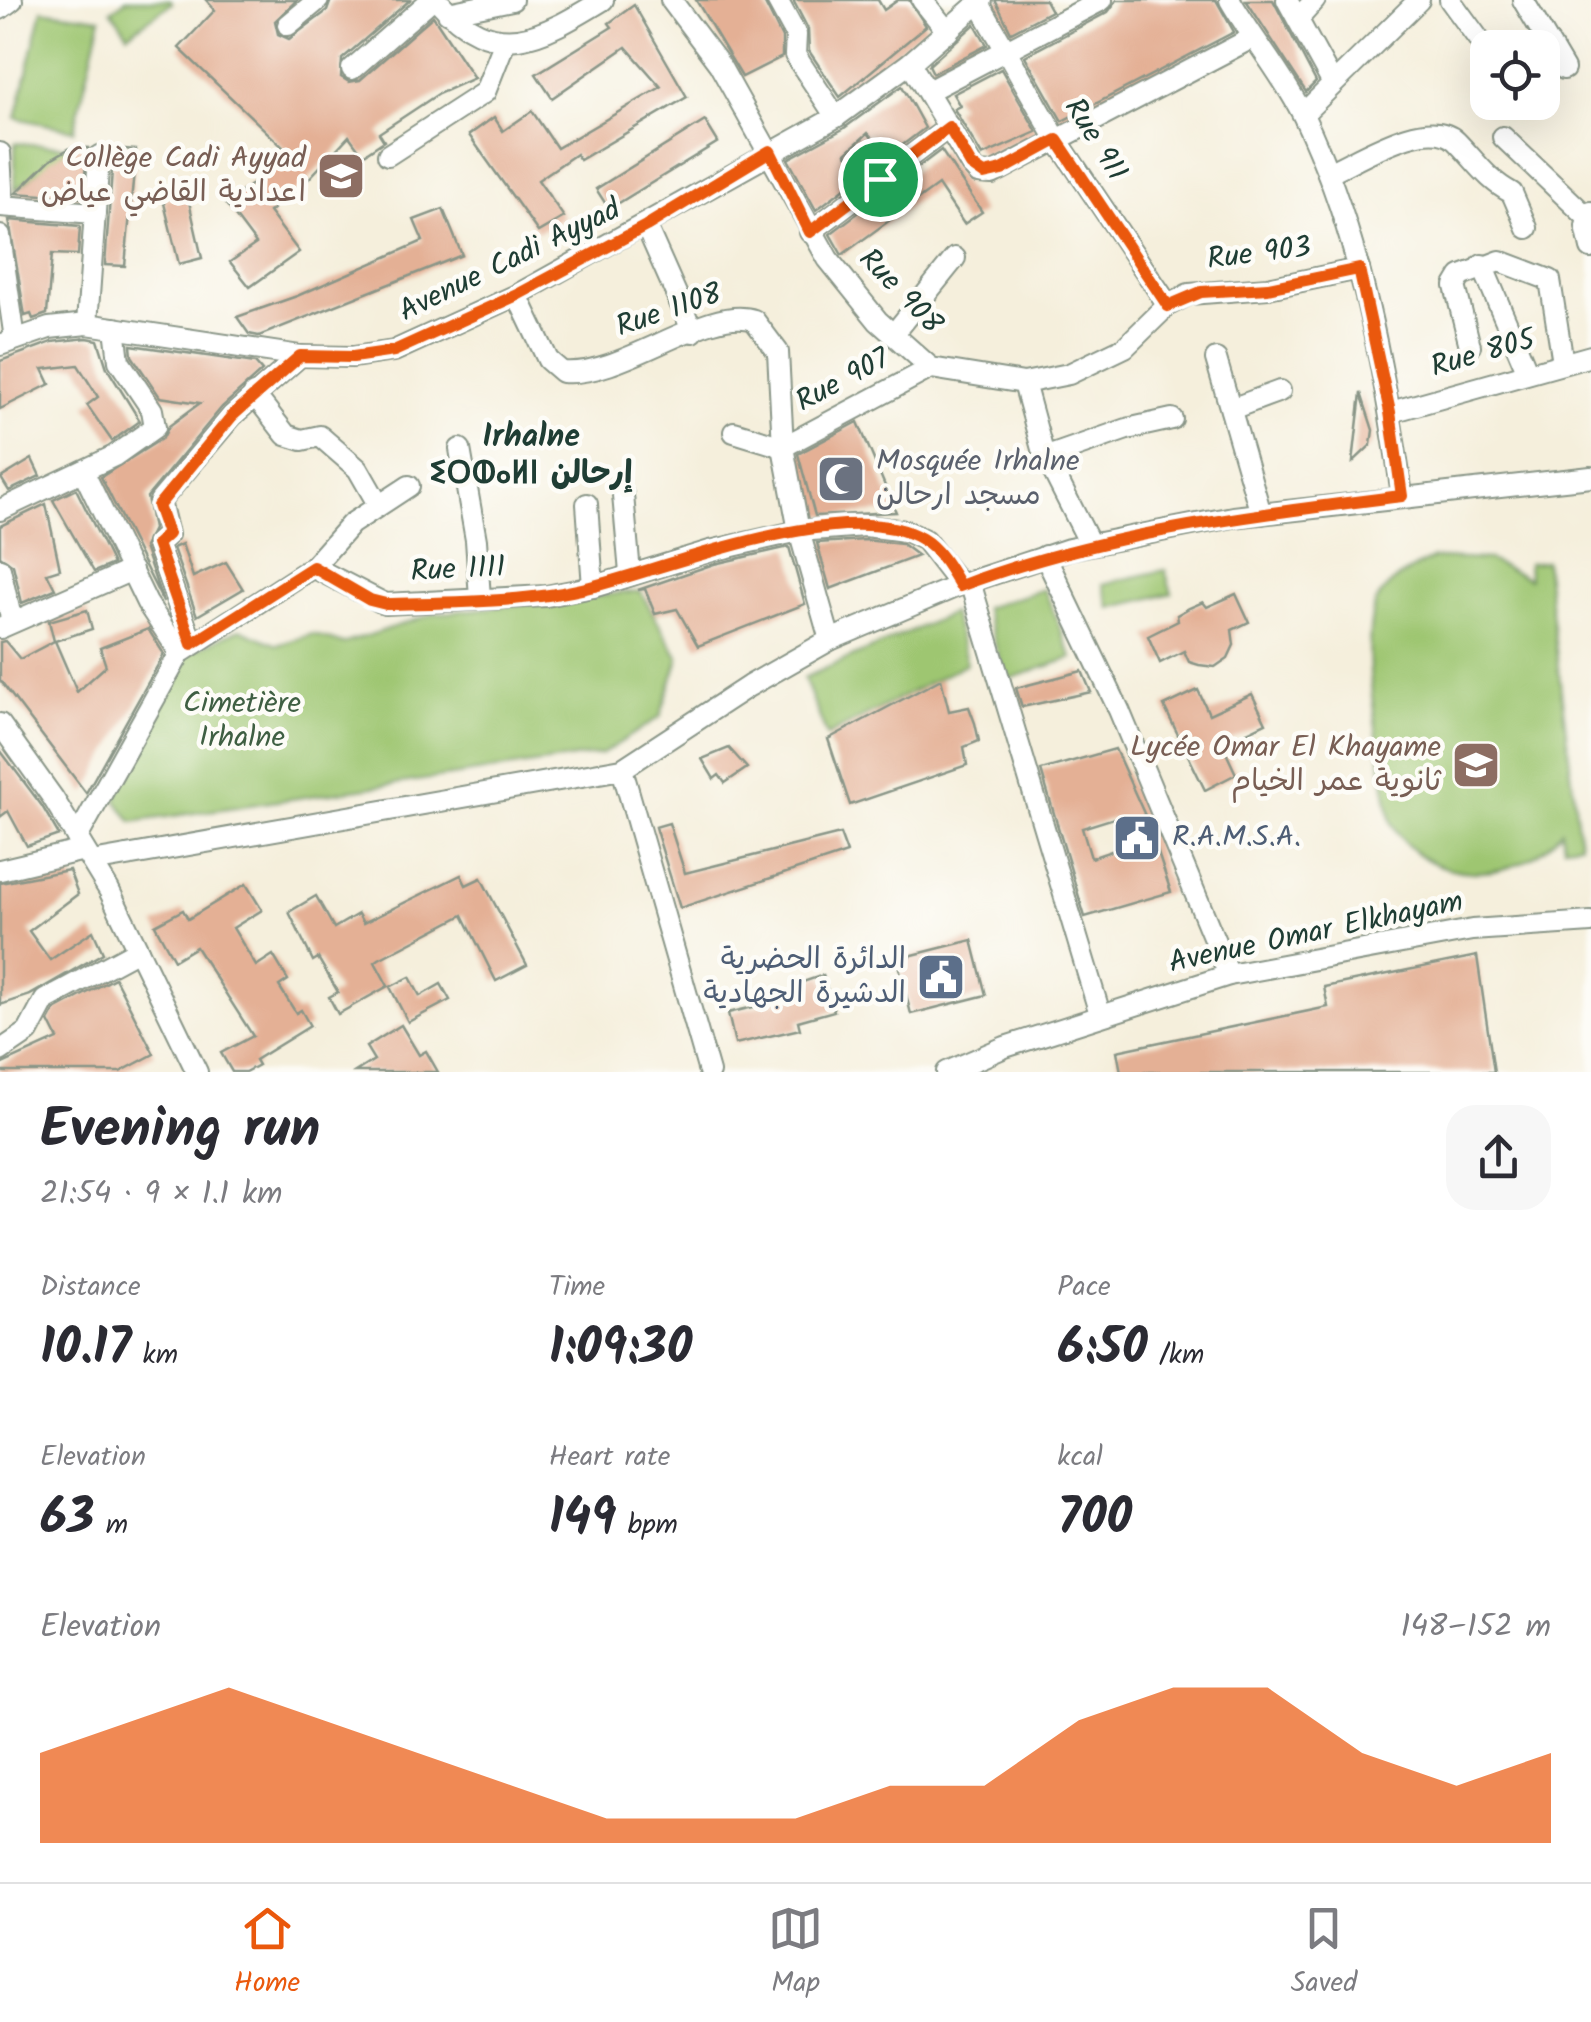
<!DOCTYPE html>
<meta charset="utf-8">
<style>
body{margin:0;font-family:Kalam,"Playpen Sans Arabic","Noto Sans Tifinagh",sans-serif;background:#f7f7f7;color:#2b2b33;height:100vh;display:flex;flex-direction:column;font-size:38px;white-space:nowrap}
*{box-sizing:border-box;margin:0}
p{font-size:32px;color:#7c7c81}
.icon{flex:none;width:55px;height:55px;fill:none;stroke:currentColor;stroke-width:2;stroke-linecap:round;stroke-linejoin:round}
.map{position:relative;height:1072px;overflow:hidden}
.details{display:flex;flex-direction:column;background:#fff;flex:1}
.details>*{flex:none}
.buttons{position:absolute;left:1470px;top:30px;display:grid;gap:20px}
.buttons a{display:grid;place-items:center;width:90px;height:90px;border-radius:20px;background:#fff;box-shadow:0 10px 40px #0002;font-size:50px}
.pin{position:absolute;display:grid;place-items:center;width:85px;height:85px;color:#fff;margin:-42px;border:5px solid #fff;border-radius:50%;box-shadow:0 2px 10px #0007}
.round{display:grid;place-items:center;flex:none;width:105px;height:105px;border-radius:30px;background:#f7f7f7}
.headline{display:flex;align-items:center;justify-content:space-between;height:170px;padding:0 40px}
h1{font-size:55px;font-weight:600;line-height:75px}
.metrics{display:grid;grid-template-columns:repeat(3,1fr);gap:15px;height:170px;padding:10px 40px}
.metrics div{display:grid;align-content:center}
.metrics b{font-size:50px;font-weight:600}
.metrics small{font-size:28px;font-weight:400}
.metrics p{font-size:28px}
.chart{height:280px;padding:20px 40px}
.chart p{display:flex;justify-content:space-between}
.chart svg{width:100%;height:180px;margin-top:10px;fill:#ea580c;opacity:.7}
.menu{display:flex;justify-content:space-around;align-items:center;height:140px;border-top:2px solid #e1e1e2;background:#fff;font-size:28px;color:#7c7c81}
.menu a{display:grid;justify-items:center;gap:5px}
.menu .selected{color:#ea580c}
.map>svg:first-child{display:block}
.green{fill:#9ec671;stroke:#5e8252;stroke-width:2.5}
.building{fill:#e4b095;fill-rule:evenodd}
.lines{fill:none;stroke-linecap:round;stroke-linejoin:round}
.minor-casing{stroke:#8a9688;stroke-width:24}
.minor{stroke:#fff;stroke-width:20}
.route-casing{stroke:#fff;stroke-width:20}
.route{stroke:#ea580c;stroke-width:12}
.labels{text-anchor:middle;dominant-baseline:central;stroke-width:9;stroke-linejoin:round;paint-order:stroke}
.street-label{font-size:30px;fill:#1f3d34;stroke:#fdfcf7}
.education-label{font-size:30px;fill:#785e54;stroke:#fdfcf7;text-anchor:end}
.worship-label{font-size:30px;fill:#5b616d;stroke:#fdfcf7;text-anchor:start}
.park-label{font-size:30px;fill:#3f5f43;stroke:#fdfcf7}
.service-label{font-size:30px;fill:#4e5e75;stroke:#fdfcf7;text-anchor:start}
.neighbourhood-label{font-size:32px;font-weight:bold;fill:#1f3d34;stroke:#fdfcf7}
</style>
<div class="map">
<svg width="1591" height="1072" viewBox="0 0 1591 1072">
<rect width="100%" height="100%" fill="#fdfcf7"/>
<filter id="ink" filterUnits="userSpaceOnUse"><feTurbulence type="fractalNoise" baseFrequency=".01" numOctaves="2"/><feDisplacementMap in="SourceGraphic" scale="20" xChannelSelector="R" yChannelSelector="G"/><feConvolveMatrix kernelMatrix="1 2 1 2 8 2 1 2 1" color-interpolation-filters="sRGB"/></filter>
<filter id="wash" filterUnits="userSpaceOnUse"><feTurbulence type="fractalNoise" baseFrequency=".0048" numOctaves="4" result="noise"/><feDisplacementMap in="SourceGraphic" scale="40" xChannelSelector="R" yChannelSelector="G"/><feGaussianBlur stdDeviation="2.25" result="paint"/><feColorMatrix in="noise" values="0 0 0 0 0 0 0 0 0 0 0 0 0 0 0 0 0 1.4 0 .05"/><feComposite in="paint" operator="in"/></filter>
<g filter="url(#wash)">
<rect width="100%" height="100%" fill="#f5efdc"/>
<g class="green">
<polygon points="126,0 170,0 172,3 128,34 111,10"/>
<polygon points="42,10 101,18 74,130 16,118"/>
<polygon points="15,143 72,147 15,190"/>
<path d="M 1434,558 L 1489,560 L 1529,579 L 1528,563 L 1545,561 L 1580,844 L 1564,846 L 1561,830 C 1522,888 1421,887 1391,821 C 1384,776 1355,636 1378,599 C 1390,580 1414,567 1434,558 Z"/>
<polygon points="1165,570 1172,593 1110,608 1103,584"/>
<polygon points="1044,589 1072,658 1006,680 984,608"/>
<polygon points="640,591 679,658 660,717 602,754 132,822 116,800 167,679 188,653 240,629 277,645 313,634 343,644 433,614"/>
<polygon points="952,613 967,663 827,736 804,678"/>
</g>
<g id="blocks">
<g class="building">
<polygon points="206,0 297,0 275,21 278,34 289,39 327,11 331,0 410,0 342,59 341,77 349,82 360,80 433,16 474,78 438,94 379,133 384,141 363,155 349,136 300,188 269,212 299,252 250,287 230,262 256,244 226,204 290,154 179,48 215,10"/>
<polygon points="696,0 763,0 782,38 782,57 742,77"/>
<polygon points="793,0 878,0 884,10 898,0 909,0 926,26 840,97 809,51 808,29"/>
<polygon points="995,0 1045,0 1051,11 1011,32"/>
<polygon points="1117,0 1216,0 1234,32 1062,121 1025,56 1108,12"/>
<polygon points="1246,0 1273,0 1316,82 1306,92"/>
<polygon points="634,5 687,97 580,160 576,154 538,180 564,217 538,232 469,135 494,117 503,131 532,111 557,148 661,87 626,47 552,98 536,74 612,27 609,23"/>
<polygon points="975,24 987,45 933,73 929,65"/>
<polygon points="1001,69 1037,132 982,156 954,109 960,106 953,94"/>
<polygon points="902,86 925,128 888,156 868,133 846,153 862,175 816,210 788,159 843,129"/>
<polygon points="705,121 718,142 609,209 596,189"/>
<polygon points="72,147 88,148 82,198 16,193 51,159"/>
<polygon points="110,148 136,150 125,266 105,265 113,157"/>
<polygon points="941,150 982,212 964,224 938,185 842,255 830,234"/>
<polygon points="187,193 202,258 179,264 163,199"/>
<polygon points="443,209 462,255 259,336 249,334 237,317 297,296 423,241 414,220"/>
<polygon points="9,220 80,226 78,255 52,254 47,314 33,319 31,314 25,316"/>
<polygon points="87,338 98,340 107,368 140,421 112,441 87,405 98,397 78,365 43,369 50,384 0,409 0,361 52,342"/>
<polygon points="131,345 255,363 262,371 222,407 147,497 153,529 144,547 163,602 101,477 163,438 169,426 200,403 160,397 132,356"/>
<polygon points="1361,393 1373,430 1371,445 1353,462"/>
<polygon points="858,422 896,512 815,516 798,454"/>
<polygon points="32,459 40,476 9,491 1,478"/>
<polygon points="76,489 113,564 94,572 53,500"/>
<polygon points="46,504 60,569 47,573 55,589 22,603 13,565 0,556 0,526"/>
<polygon points="865,540 902,544 918,556 830,589 817,543"/>
<polygon points="182,544 193,577 226,562 243,589 197,616 173,548"/>
<polygon points="789,547 805,604 698,646 677,609 655,614 645,589 638,590 714,564"/>
<polygon points="1236,594 1249,622 1232,630 1234,645 1228,658 1215,667 1199,665 1189,662 1184,651 1160,663 1148,636 1178,621 1177,615 1189,608 1203,602 1207,607"/>
<polygon points="87,610 92,629 55,641 77,692 106,666 100,648 148,629 164,654 86,793 0,680 0,642 5,641 20,659 54,641 49,621"/>
<polygon points="1082,671 1091,692 1022,707 1016,688"/>
<polygon points="941,679 949,711 969,707 975,723 979,741 964,747 967,765 850,805 828,739"/>
<polygon points="1198,690 1209,714 1252,694 1266,723 1222,744 1236,774 1205,790 1164,706"/>
<polygon points="729,748 747,768 725,783 719,775 714,779 702,759"/>
<path d="M 1115,749 L 1147,820 L 1171,892 L 1085,917 L 1041,770 ZM 1114,818 L 1123,847 L 1091,858 L 1082,828 Z"/>
<polygon points="0,750 42,806 59,835 27,846 8,811 0,817"/>
<polygon points="669,823 685,873 840,834 847,853 680,908 655,827"/>
<polygon points="69,870 78,894 29,931 50,960 93,931 103,953 30,995 0,1005 0,883"/>
<polygon points="461,875 466,885 481,878 527,965 496,981 463,915 379,959 375,962 388,986 338,1014 329,997 338,992 318,958 313,961 289,912 316,896 334,928 358,914 363,923"/>
<polygon points="246,884 262,910 233,928 256,966 273,955 288,980 279,986 296,1013 301,1010 310,1026 255,1060 258,1065 245,1072 232,1072 221,1053 253,1036 196,947 174,960 155,925 183,910 188,919"/>
<polygon points="972,940 986,995 911,1014 897,959"/>
<polygon points="1477,956 1494,1072 1121,1072 1117,1051 1328,1007 1324,987"/>
<polygon points="823,975 834,1011 798,1021 800,1029 735,1044 728,1013 800,996 797,984"/>
<polygon points="410,977 420,996 441,984 450,1000 408,1022 390,987"/>
<polygon points="115,978 154,1054 120,1072 0,1072 0,1065 58,1039 49,1021 55,1010"/>
<polygon points="401,1025 419,1055 426,1051 438,1072 355,1072 374,1060 366,1047"/>
</g>
</g>
</g>
<g filter="url(#ink)">
<use href="#blocks" fill-opacity="0" stroke="#8a9688" stroke-width="2.5"/>
<g class="lines">
<g class="minor-casing">
<g id="minor">
<path d="M 437,0 C 495,65 539,39 603,0"/>
<polyline points="671,0 719,64 828,259 878,321 931,368"/>
<polyline points="777,0 796,35 795,55 836,117"/>
<polyline points="922,0 948,32"/>
<path d="M 1230,0 C 1253,40 1284,76 1304,117 C 1360,235 1384,367 1402,495"/>
<polyline points="1287,0 1333,84"/>
<polyline points="1450,0 1488,52"/>
<polyline points="1523,0 1564,69"/>
<polyline points="979,3 1057,140 1168,305"/>
<polyline points="0,9 12,0"/>
<polyline points="448,13 512,0"/>
<polyline points="1298,19 1315,0"/>
<polyline points="288,25 318,0"/>
<polyline points="910,63 971,165 978,173 992,174 1252,38"/>
<polyline points="352,69 431,0"/>
<polyline points="930,90 1102,0"/>
<polyline points="1303,114 1419,0"/>
<polyline points="1503,137 1588,218"/>
<polyline points="0,153 3,205"/>
<polyline points="388,155 485,92 505,41"/>
<path d="M 1328,173 C 1359,159 1429,114 1456,141 C 1475,160 1487,180 1512,193 L 1527,228"/>
<polyline points="0,206 95,213"/>
<polyline points="1591,212 1586,226 1591,248"/>
<polyline points="646,226 693,332"/>
<polyline points="810,232 949,127"/>
<polyline points="0,236 15,339"/>
<polyline points="1482,265 1528,373"/>
<path d="M 517,295 L 548,360 L 562,372 C 622,378 707,304 754,320 L 778,352 L 783,447 L 799,531 L 830,640"/>
<polyline points="87,324 99,156"/>
<polyline points="893,335 955,258"/>
<polyline points="0,345 49,328 87,324 300,356 353,357 394,351 517,295 836,117 910,63 982,0"/>
<polyline points="1470,346 1455,286 1461,276 1500,261 1550,280 1563,363"/>
<polyline points="1216,359 1261,514"/>
<polyline points="931,368 1024,383 1069,374 1125,347 1168,305 1189,294 1268,288 1359,269"/>
<polyline points="1024,383 1042,449 1090,544"/>
<polyline points="254,394 286,435 302,440 320,436 358,469 378,504"/>
<polyline points="1231,409 1280,391"/>
<polyline points="1391,412 1591,356"/>
<polyline points="734,432 783,447"/>
<polyline points="783,447 931,368"/>
<polyline points="460,449 476,540 480,598"/>
<polyline points="1047,457 1127,429 1172,419"/>
<polyline points="83,471 147,603 180,653"/>
<polyline points="623,495 630,573"/>
<polyline points="587,504 593,587"/>
<polyline points="0,510 114,456 155,427 152,410 119,361 115,328"/>
<polyline points="1045,556 1119,710 1229,975"/>
<polyline points="313,567 385,604 546,596 593,587 710,551 799,531 865,526 906,531 925,540 960,585"/>
<polyline points="0,569 12,622"/>
<polyline points="970,582 1100,1014"/>
<polyline points="0,628 132,570"/>
<polyline points="192,644 157,544 168,534 160,501 232,416 300,356"/>
<polyline points="0,724 53,798 109,890 197,1072"/>
<polyline points="622,769 709,1072"/>
<polyline points="77,838 180,653 313,567 351,524 409,486"/>
<polyline points="92,862 622,769 749,686 830,640 960,585 1069,549 1233,517 1591,477"/>
<polyline points="0,870 84,850"/>
<polyline points="0,1051 28,1032 45,1000 138,950"/>
<polyline points="947,1072 1005,1047 1229,975 1472,930 1591,922"/>
</g>
</g>
<use href="#minor" class="minor"/>
</g>
</g>
<g class="lines" filter="url(#ink)">
<g class="route-casing">
<path id="route" d="M 949,127 L 971,165 L 984,174 L 1002,170 L 1057,140 L 1168,306 L 1201,292 L 1268,288 L 1359,269 L 1390,412 L 1402,496 C 1252,515 1103,532 960,586 C 950,569 939,549 922,539 C 849,494 668,568 590,587 C 527,603 450,602 386,604 L 370,600 L 313,567 L 192,644 L 157,544 L 168,534 L 158,506 L 232,416 L 300,356 L 353,357 L 394,351 L 517,295 L 646,226 L 770,151 L 810,232 Z"/>
</g>
<use href="#route" class="route"/>
</g>
<defs>
<g id="school-square" transform="scale(2.5)"><rect x="-9" y="-9" width="18" height="18" rx="4" fill="#8d6e63" stroke="#fdfcf7"/><path d="M0-5L7-2L0 1L-7-2ZM-4 1L0 2.5L4 1V4Q0 6-4 4Z" fill="#fff"/></g>
<g id="mosque-square" transform="scale(2.5)"><rect x="-9" y="-9" width="18" height="18" rx="4" fill="#6b7280" stroke="#fdfcf7"/><path d="M3.5-4.9A6 6 0 1 0 3.5 4.9A5 5 0 1 1 3.5-4.9Z" fill="#fff"/></g>
<g id="civic-square" transform="scale(2.5)"><rect x="-9" y="-9" width="18" height="18" rx="4" fill="#5c6f8a" stroke="#fdfcf7"/><path d="M-.6-6.5H3V-4.5H.6V-3L4-1V1h2V6H-6V1h2V-1L-.6-3ZM-1.2 2.5V6h2.4V2.5Z" fill="#fff"/></g>
</defs>
<g fill-rule="evenodd">
<use href="#school-square" x="341" y="176"/>
<use href="#mosque-square" x="841" y="479"/>
<use href="#school-square" x="1476" y="765"/>
<use href="#civic-square" x="1137" y="838"/>
<use href="#civic-square" x="941" y="977"/>
</g>
<g class="labels">
<g class="street-label">
<text transform="translate(1095 140) rotate(58)">Rue 911</text>
<text transform="translate(1259 254) rotate(-7)">Rue 903</text>
<text transform="translate(510 261) rotate(-26)">Avenue Cadi Ayyad</text>
<text transform="translate(900 292) rotate(46)">Rue 908</text>
<text transform="translate(669 311) rotate(-19)">Rue 1108</text>
<text transform="translate(1483 354) rotate(-16)">Rue 805</text>
<text transform="translate(843 381) rotate(-28)">Rue 907</text>
<text transform="translate(458 570) rotate(-3)">Rue 1111</text>
<text transform="translate(1316 933) rotate(-12)">Avenue Omar Elkhayam</text>
</g>
<g class="education-label">
<text x="306" y="159">Collège Cadi Ayyad<tspan x="306" dy="34">اعدادية القاضي عياض</tspan></text>
<text x="1441" y="748">Lycée Omar El Khayame<tspan x="1441" dy="34">ثانوية عمر الخيام</tspan></text>
</g>
<g class="worship-label">
<text x="876" y="462">Mosquée Irhalne<tspan x="876" dy="34">مسجد ارحالن</tspan></text>
</g>
<g class="park-label">
<text x="242" y="704">Cimetière<tspan x="242" dy="34">Irhalne</tspan></text>
</g>
<g class="service-label">
<text x="1172" y="838">R.A.M.S.A.</text>
<text x="906" y="960" text-anchor="end">الدائرة الحضرية<tspan x="906" dy="34">الدشيرة الجهادية</tspan></text>
</g>
<g class="neighbourhood-label">
<text x="531" y="437">Irhalne<tspan x="531" dy="37">ⵉⵔⵀⴰⵍⵏ إرحالن</tspan></text>
</g>
</g>
</svg>
<div class="buttons">
<a><svg class="icon" aria-label="locate" viewBox="0 0 24 24"><circle cx="12" cy="12" r="6"/><path d="M12 2v4M12 18v4M2 12h4M18 12h4"/></svg></a>
</div>
<div class="pin" style="left:880px;top:179px;background:#1e9e55"><svg class="icon" aria-label="arrive" viewBox="0 0 24 24"><path d="M6 21V4h12l-3 4 3 4H6"/></svg></div>
</div>
<section class="details">
<div class="headline"><div><h1>Evening run</h1><p>21:54 · 9 × 1.1 km</p></div><a class="round"><svg class="icon" aria-label="share" viewBox="0 0 24 24"><path d="M12 15V3M7 8l5-5 5 5M5 13v7h14v-7"/></svg></a></div>
<div class="metrics">
<div><p>Distance</p><b>10.17<small> km</small></b></div>
<div><p>Time</p><b>1:09:30</b></div>
<div><p>Pace</p><b>6:50<small> /km</small></b></div>
</div>
<div class="metrics">
<div><p>Elevation</p><b>63<small> m</small></b></div>
<div><p>Heart rate</p><b>149<small> bpm</small></b></div>
<div><p>kcal</p><b>700</b></div>
</div>
<div class="chart"><p><span>Elevation</span>148–152 m</p>
<svg viewBox="0 0 160 44" preserveAspectRatio="none"><path d="M0 44V22L10 14L20 6L30 14L40 22L50 30L60 38L70 38L80 38L90 30L100 30L110 14L120 6L130 6L140 22L150 30L160 22V44z"/></svg>
</div>
</section>
<nav class="menu">
<a class="selected"><svg class="icon" aria-label="home" viewBox="0 0 24 24"><path d="M3 11l9-7 9 7M6 9v11h12V9"/></svg>Home</a>
<a><svg class="icon" aria-label="map" viewBox="0 0 24 24"><path d="M3 6l6-2 6 2 6-2v14l-6 2-6-2-6 2zM9 4v14M15 6v14"/></svg>Map</a>
<a><svg class="icon" aria-label="saved" viewBox="0 0 24 24"><path d="M7 4h10v16l-5-4-5 4z"/></svg>Saved</a>
</nav>
